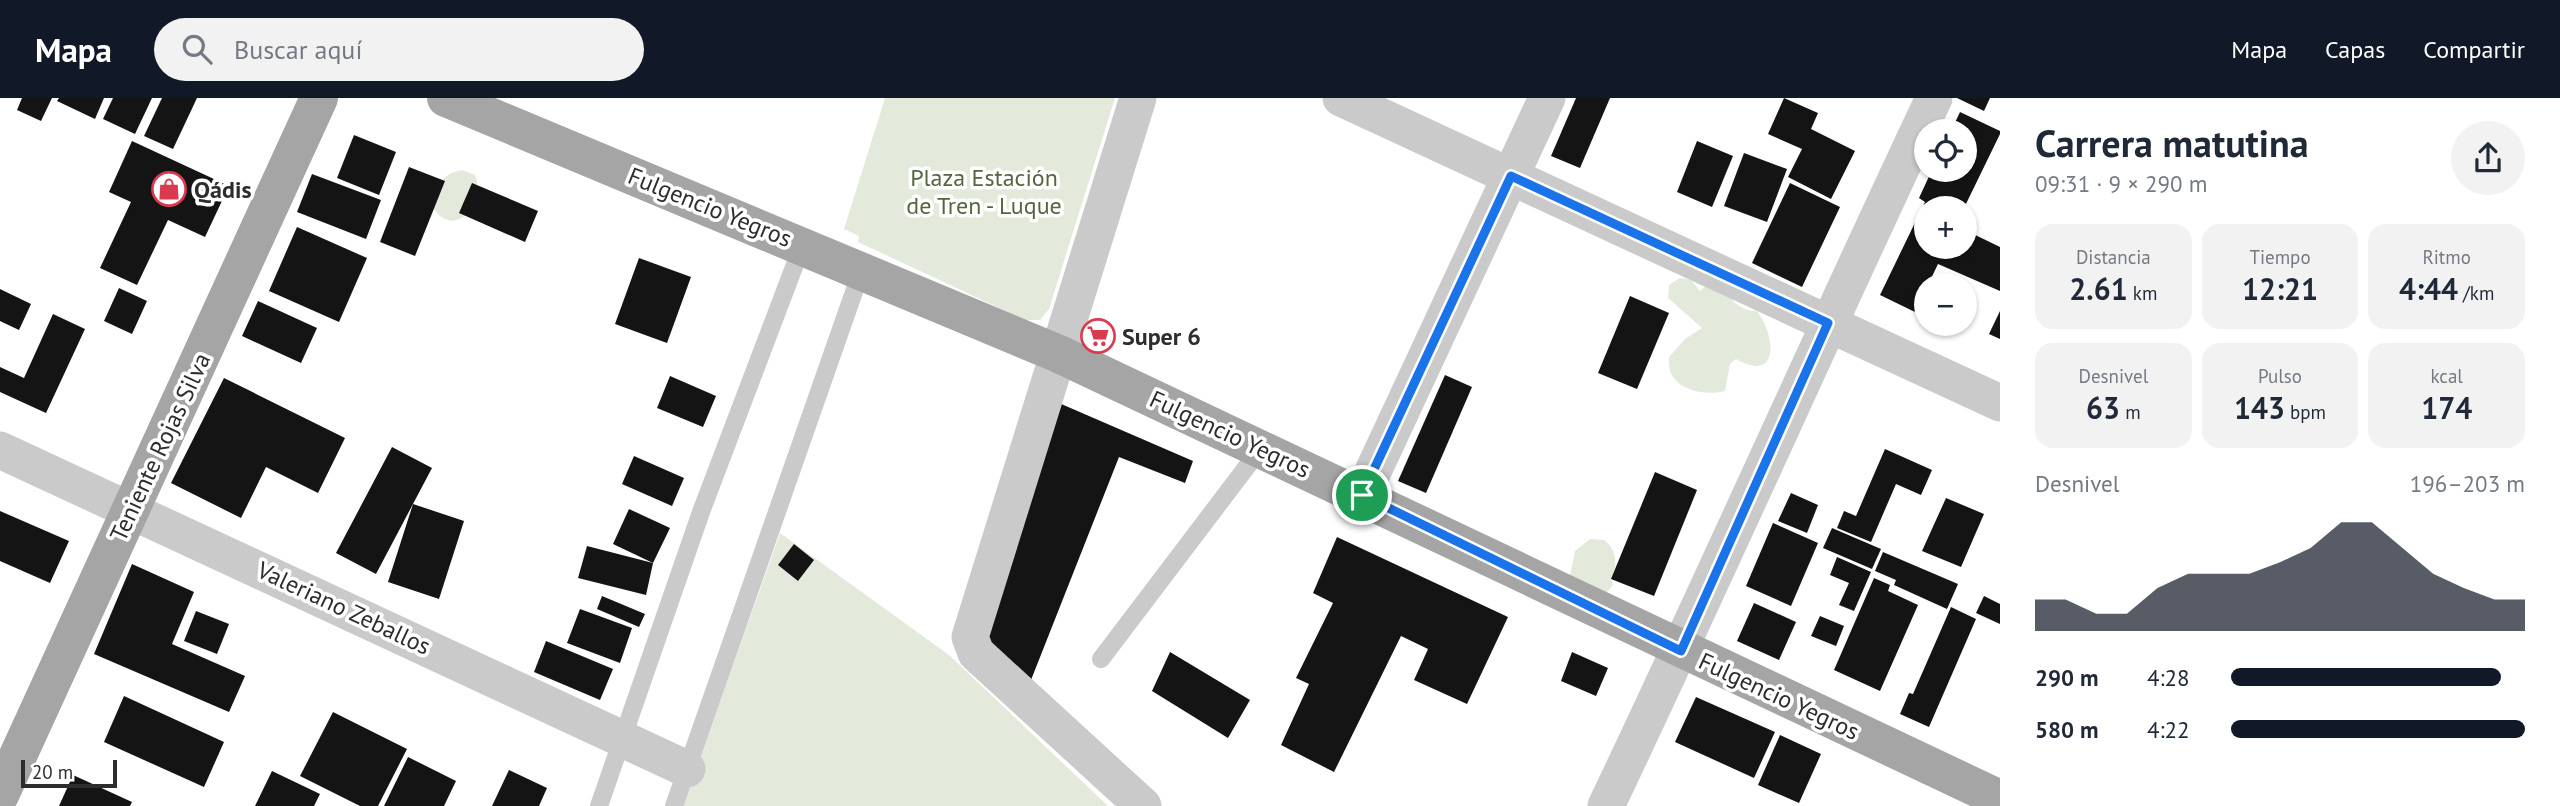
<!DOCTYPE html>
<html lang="es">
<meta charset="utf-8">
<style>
body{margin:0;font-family:"PT Sans",sans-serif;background:#f2f2f3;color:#1f2937;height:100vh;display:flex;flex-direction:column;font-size:26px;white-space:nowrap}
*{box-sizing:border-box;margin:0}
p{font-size:23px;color:#747a83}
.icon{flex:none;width:38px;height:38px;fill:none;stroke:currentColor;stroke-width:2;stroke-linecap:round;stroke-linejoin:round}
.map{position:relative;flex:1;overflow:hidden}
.details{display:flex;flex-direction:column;background:#fff;width:560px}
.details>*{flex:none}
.controls{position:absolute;left:1914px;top:21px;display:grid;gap:14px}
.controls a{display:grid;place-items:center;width:63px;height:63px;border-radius:50%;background:#fff;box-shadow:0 2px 5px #0004;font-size:35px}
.scale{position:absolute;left:21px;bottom:18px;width:96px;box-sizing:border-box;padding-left:7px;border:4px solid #2d2d2d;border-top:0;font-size:19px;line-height:24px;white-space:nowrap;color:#2d2d2d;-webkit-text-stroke:5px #fff;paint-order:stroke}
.pin{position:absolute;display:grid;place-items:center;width:60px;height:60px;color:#fff;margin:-30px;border:4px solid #fff;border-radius:50%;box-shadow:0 2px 7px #0007}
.round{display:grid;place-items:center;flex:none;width:74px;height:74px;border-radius:37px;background:#f2f2f3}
.head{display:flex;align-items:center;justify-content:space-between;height:119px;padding:0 35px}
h1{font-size:38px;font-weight:600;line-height:52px}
.stats{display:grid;grid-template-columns:repeat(3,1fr);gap:10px;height:119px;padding:7px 35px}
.stats div{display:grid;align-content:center;border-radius:18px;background:#f2f2f3;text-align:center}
.stats b{font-size:30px;font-weight:600}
.stats small{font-size:19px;font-weight:400}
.stats p{font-size:19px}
.chart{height:196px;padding:14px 35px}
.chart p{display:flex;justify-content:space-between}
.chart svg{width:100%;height:126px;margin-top:7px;fill:#111827;opacity:.7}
ul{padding:0 35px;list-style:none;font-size:23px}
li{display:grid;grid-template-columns:112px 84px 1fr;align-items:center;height:52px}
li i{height:18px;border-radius:9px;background:#111827}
header{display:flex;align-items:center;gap:42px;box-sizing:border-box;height:98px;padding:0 35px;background:#111827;color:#fff}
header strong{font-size:33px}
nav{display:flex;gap:38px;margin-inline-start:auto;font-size:24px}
.search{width:490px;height:63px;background:#f2f2f3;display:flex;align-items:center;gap:18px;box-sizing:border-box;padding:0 24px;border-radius:38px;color:#747a83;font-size:26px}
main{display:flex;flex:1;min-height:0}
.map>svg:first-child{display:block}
.green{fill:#e4eadb}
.building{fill:#141414}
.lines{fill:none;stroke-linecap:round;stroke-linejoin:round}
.service{stroke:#cacaca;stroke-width:18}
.minor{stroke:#cacaca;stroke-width:37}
.primary{stroke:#a5a5a5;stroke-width:38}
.route-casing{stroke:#fff;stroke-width:14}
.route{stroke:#1a73e8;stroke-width:9}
.labels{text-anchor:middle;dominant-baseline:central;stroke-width:7;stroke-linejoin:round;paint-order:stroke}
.park-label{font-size:24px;fill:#53663e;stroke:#fff}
.poi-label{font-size:24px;font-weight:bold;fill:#2d2d2d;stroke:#fff;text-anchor:start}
.street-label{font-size:24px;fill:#2d2d2d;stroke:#fff}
</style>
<header>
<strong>Mapa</strong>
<div class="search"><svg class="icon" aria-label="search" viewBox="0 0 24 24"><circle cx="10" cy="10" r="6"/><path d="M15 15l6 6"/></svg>Buscar aquí</div>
<nav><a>Mapa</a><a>Capas</a><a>Compartir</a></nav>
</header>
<main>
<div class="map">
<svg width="2000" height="708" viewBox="0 0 2000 708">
<rect width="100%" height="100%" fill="#fff"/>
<g class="green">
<polygon points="885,0 1115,0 1049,211 1040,222 1025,222 858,144 859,138 844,131"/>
<path d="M 462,72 L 475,77 C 486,101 457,145 432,109 L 436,86 L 451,75 Z"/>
<path d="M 1680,180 L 1691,182 L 1700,193 L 1715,180 C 1728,196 1735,213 1757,213 C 1776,238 1780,286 1736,261 L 1730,266 L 1725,293 C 1701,299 1665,290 1669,259 L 1685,241 L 1702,230 L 1668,200 L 1669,187 Z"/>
<polygon points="780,435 949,557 1108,708 683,708"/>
<path d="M 1590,441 L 1604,442 C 1617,452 1618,467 1611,481 L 1613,487 L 1605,496 L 1569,483 L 1575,453 Z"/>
</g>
<g class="building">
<polygon points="22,0 52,0 41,23 17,12"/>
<polygon points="59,0 104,0 95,21 57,3"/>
<polygon points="113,0 152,0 135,36 103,21"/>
<polygon points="162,0 197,0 173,51 144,38"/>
<polygon points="1576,0 1610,0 1580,70 1551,58"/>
<polygon points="1784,0 1818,15 1811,31 1855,53 1831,101 1788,79 1802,51 1768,36"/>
<polygon points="1957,0 1990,0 1984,13"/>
<polygon points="1960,14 2000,33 2000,36 1964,110 1927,110 1927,149 1965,149 1965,132 2000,149 2000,193 1938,166 1915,214 1880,197 1925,104 1919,100 1932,72 1965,72 1965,33 1951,33"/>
<polygon points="354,37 396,54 379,97 337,80"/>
<polygon points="132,43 229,88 205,139 168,122 137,187 100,170 131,104 109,94"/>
<polygon points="1697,43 1733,58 1712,109 1677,94"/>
<polygon points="1744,55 1787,71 1767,124 1724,108"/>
<polygon points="409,69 445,83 415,158 380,144"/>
<polygon points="312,76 381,102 366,141 297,114"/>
<polygon points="472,85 538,113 525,144 459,115"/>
<polygon points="1790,85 1840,109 1802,189 1752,165"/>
<polygon points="297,129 367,160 339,224 269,193"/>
<polygon points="639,160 691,179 667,245 615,226"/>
<polygon points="119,190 147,203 132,236 104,223"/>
<polygon points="0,191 31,206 19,232 0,223"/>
<polygon points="1630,198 1669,215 1637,291 1598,275"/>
<polygon points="258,203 317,230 301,265 242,238"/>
<polygon points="2000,213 2000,241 1989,236"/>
<polygon points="53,216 85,231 46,315 0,294 0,269 24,280"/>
<polygon points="1445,277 1472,289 1426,395 1398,383"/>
<polygon points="670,278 716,298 703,329 657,310"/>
<polygon points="224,280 345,340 318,395 266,369 241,420 171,385"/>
<polygon points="1052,302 1193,363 1185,385 1119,359 1031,582 979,539"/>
<polygon points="392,349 432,370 376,476 336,455"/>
<polygon points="1885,351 1932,372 1921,397 1896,386 1871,444 1837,430 1844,413 1856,418"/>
<polygon points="634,358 684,380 672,408 622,386"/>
<polygon points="1655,374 1697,392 1654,498 1611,481"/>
<polygon points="1791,395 1818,407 1807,435 1778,423"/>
<polygon points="1946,400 1984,416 1961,469 1922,453"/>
<polygon points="413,406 464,423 439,501 388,484"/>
<polygon points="629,411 670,430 653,465 613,446"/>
<polygon points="0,413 69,443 50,485 0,463"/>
<polygon points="1773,425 1818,445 1791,508 1746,488"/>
<polygon points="1832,430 1881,451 1872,471 1823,450"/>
<polygon points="1337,439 1508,519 1467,606 1414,582 1428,551 1401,538 1334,674 1281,647 1309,586 1296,580 1333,505 1313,495"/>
<polygon points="794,446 814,462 798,483 778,467"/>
<polygon points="587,448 653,465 646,497 578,480"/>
<polygon points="1883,454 1958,486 1947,511 1894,487 1896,482 1875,473"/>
<polygon points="1837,459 1871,474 1854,513 1839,507 1849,485 1830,477"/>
<polygon points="132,466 194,494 172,546 245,578 229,614 94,556"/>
<polygon points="1874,480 1890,487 1888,493 1918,507 1880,593 1834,572"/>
<polygon points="602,498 645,516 639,529 597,511"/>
<polygon points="1984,498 2000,506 2000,526 1976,515"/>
<polygon points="1754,505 1796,524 1779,562 1737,543"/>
<polygon points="1951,509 1976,521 1929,629 1900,616 1909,595 1913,596"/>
<polygon points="580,511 632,530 620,565 567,545"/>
<polygon points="196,513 229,526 217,556 184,543"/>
<polygon points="1820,518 1844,528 1836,548 1811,538"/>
<polygon points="546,543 613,571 600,602 534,574"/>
<polygon points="1170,554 1250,602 1228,640 1152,593"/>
<polygon points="1572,554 1608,570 1596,598 1561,583"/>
<polygon points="124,598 224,644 204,689 104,644"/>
<polygon points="1696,599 1775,634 1754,680 1675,644"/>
<polygon points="333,614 407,651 378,708 360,708 300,678"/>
<polygon points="1780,637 1821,656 1799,705 1758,687"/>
<polygon points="408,659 456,683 444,708 384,708"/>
<polygon points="509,672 547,690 539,708 492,708"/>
<polygon points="272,673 320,696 314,708 255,708"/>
<polygon points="73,677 132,704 130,708 59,708"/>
</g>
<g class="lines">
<g class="service">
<polyline points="1101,561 1261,350"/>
<polyline points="599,708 701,414 802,148"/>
<polyline points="674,708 862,171"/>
</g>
<g class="minor">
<polyline points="1138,0 970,539 976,555 1143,708"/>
<polyline points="1341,0 2000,305"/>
<polyline points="0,352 687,671"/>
<polyline points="1362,397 1547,0"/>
<path d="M 1606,708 C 1718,473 1823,235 1934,0"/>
</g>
<g class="primary">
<polyline points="446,0 1059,256 2000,701"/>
<polyline points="0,697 319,0"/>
</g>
</g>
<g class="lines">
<g class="route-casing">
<polygon id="route" points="1511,78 1828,225 1681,553 1362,397"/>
</g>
<use href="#route" class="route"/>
</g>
<defs>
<g id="shop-ring" transform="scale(1.75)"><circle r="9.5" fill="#fff" stroke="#da3a4f" stroke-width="1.5"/><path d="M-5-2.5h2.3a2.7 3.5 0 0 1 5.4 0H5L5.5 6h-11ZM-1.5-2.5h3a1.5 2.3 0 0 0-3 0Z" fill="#da3a4f"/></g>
<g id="supermarket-ring" transform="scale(1.75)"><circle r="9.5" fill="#fff" stroke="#da3a4f" stroke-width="1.5"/><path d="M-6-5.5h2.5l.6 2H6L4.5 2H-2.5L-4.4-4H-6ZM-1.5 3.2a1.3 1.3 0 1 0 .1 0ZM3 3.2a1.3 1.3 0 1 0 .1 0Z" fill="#da3a4f"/></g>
</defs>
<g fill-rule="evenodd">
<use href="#shop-ring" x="169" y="91"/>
<use href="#supermarket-ring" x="1098" y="238"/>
</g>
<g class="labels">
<g class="park-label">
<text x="984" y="79">Plaza Estación<tspan x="984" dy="28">de Tren - Luque</tspan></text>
</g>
<g class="poi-label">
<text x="194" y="91">Qádis</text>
<text x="1122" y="238">Super 6</text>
</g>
<g class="street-label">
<text transform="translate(710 109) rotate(22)">Fulgencio Yegros</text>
<text transform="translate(1230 336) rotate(25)">Fulgencio Yegros</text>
<text transform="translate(160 349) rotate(-65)">Teniente Rojas Silva</text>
<text transform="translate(344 510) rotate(25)">Valeriano Zeballos</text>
<text transform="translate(1779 598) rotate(25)">Fulgencio Yegros</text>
</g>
</g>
</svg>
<div class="controls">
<a><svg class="icon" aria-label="locate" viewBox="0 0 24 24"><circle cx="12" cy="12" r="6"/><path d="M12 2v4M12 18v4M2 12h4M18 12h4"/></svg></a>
<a>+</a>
<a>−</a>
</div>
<div class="scale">20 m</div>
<div class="pin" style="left:1362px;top:397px;background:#1e9e55"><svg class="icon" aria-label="arrive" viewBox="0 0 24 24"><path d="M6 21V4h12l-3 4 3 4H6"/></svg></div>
</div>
<section class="details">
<div class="head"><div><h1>Carrera matutina</h1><p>09:31 · 9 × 290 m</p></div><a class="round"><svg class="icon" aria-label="share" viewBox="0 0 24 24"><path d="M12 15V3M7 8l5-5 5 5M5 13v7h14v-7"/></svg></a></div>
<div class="stats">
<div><p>Distancia</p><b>2.61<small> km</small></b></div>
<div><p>Tiempo</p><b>12:21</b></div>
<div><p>Ritmo</p><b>4:44<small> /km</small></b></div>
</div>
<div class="stats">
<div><p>Desnivel</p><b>63<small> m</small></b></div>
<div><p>Pulso</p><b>143<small> bpm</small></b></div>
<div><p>kcal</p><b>174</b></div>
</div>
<div class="chart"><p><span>Desnivel</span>196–203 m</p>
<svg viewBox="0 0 160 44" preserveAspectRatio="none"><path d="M0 44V33L10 33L20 38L30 38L40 29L50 24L60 24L70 24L80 20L90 15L100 6L110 6L120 15L130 24L140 29L150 33L160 33V44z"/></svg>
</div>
<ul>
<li><b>290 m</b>4:28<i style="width:92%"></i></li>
<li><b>580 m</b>4:22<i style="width:100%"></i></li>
</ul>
</section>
</main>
